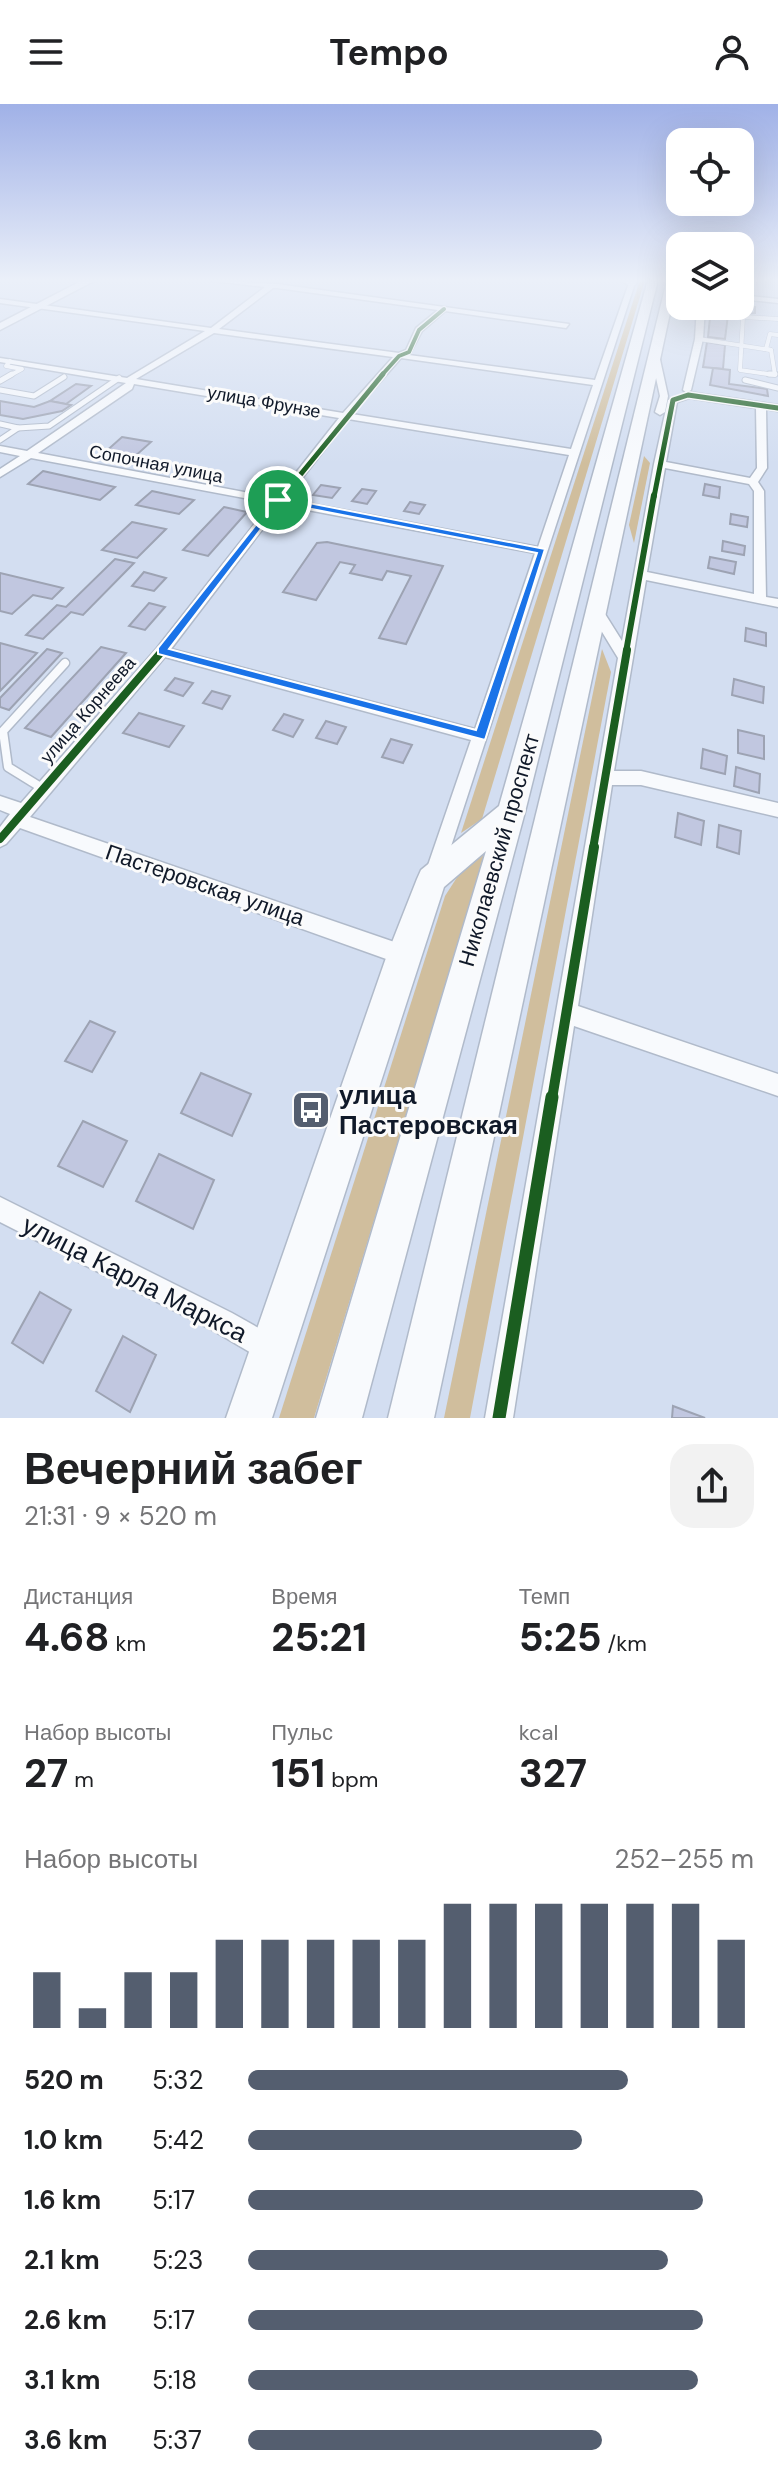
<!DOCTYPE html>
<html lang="ru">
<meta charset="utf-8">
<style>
body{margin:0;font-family:"DM Sans",sans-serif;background:#f2f2f2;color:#202124;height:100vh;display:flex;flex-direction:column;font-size:30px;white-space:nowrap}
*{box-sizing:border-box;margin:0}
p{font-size:26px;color:#757577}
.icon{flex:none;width:44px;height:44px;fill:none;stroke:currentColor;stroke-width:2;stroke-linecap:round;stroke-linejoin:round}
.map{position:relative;height:1314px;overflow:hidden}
.panel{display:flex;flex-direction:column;background:#fff;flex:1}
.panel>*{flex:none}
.tools{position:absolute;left:666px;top:24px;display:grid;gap:16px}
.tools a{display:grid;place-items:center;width:88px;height:88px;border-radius:16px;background:#fff;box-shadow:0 8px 32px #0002;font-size:40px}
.pin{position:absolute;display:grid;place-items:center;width:68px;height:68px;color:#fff;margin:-34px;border:4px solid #fff;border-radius:50%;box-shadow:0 2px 8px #0007}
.round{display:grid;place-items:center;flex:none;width:84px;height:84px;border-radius:24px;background:#f2f2f2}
.overview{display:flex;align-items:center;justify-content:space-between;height:136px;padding:0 24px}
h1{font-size:44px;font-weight:700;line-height:60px}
.metrics{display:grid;grid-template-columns:repeat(3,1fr);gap:12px;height:136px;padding:8px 24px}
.metrics div{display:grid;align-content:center}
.metrics b{font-size:40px;font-weight:700}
.metrics small{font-size:22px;font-weight:400}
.metrics p{font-size:22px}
.chart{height:224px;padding:16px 24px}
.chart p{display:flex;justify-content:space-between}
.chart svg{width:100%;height:144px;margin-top:8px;stroke:#545e6f;stroke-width:6}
ul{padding:0 24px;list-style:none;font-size:26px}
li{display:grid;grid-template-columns:128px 96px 1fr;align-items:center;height:60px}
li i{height:20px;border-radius:10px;background:#545e6f}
header{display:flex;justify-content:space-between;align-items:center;height:104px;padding:0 24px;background:#fff;font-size:36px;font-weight:700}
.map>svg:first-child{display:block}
.green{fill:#d0be9d}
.building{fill:#c1c7e0;stroke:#9da3b3;stroke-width:2}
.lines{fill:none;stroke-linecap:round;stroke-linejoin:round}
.service-far2-casing{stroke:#b0baca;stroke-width:5}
.service-far1-casing{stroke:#b0baca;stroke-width:7}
.service-casing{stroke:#b0baca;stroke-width:11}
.minor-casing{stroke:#b0baca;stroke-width:3}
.secondary-casing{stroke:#b0baca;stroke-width:3}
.primary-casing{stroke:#b0baca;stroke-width:3}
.service-far2{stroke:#f8fafd;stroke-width:4}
.service-far1{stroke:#f8fafd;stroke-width:5}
.service{stroke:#f8fafd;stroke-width:8}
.minor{fill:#f8fafd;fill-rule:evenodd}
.secondary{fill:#f8fafd;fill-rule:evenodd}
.primary{fill:#f8fafd;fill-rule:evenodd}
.cycleway-far5-casing{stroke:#fbfbfb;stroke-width:6}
.cycleway-far4-casing{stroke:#fbfbfb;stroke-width:8}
.cycleway-far3-casing{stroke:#fbfbfb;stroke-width:10}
.cycleway-far2-casing{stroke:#fbfbfb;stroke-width:13}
.cycleway-far1-casing{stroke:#fbfbfb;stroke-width:15}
.cycleway-casing{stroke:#fbfbfb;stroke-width:18}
.cycleway-far5{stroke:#1b5e20;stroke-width:4}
.cycleway-far4{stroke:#1b5e20;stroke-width:5}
.cycleway-far3{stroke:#1b5e20;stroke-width:6}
.cycleway-far2{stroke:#1b5e20;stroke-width:8}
.cycleway-far1{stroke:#1b5e20;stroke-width:10}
.cycleway{stroke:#1b5e20;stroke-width:13}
.route{fill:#1a73e8;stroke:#fff;stroke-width:2;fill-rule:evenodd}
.labels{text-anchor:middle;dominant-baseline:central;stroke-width:6;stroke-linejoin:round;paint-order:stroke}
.far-street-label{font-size:18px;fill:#101929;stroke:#fbfbfb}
.street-label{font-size:22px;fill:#101929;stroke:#fbfbfb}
.near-poi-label{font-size:26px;font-weight:bold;fill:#101929;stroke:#fbfbfb;text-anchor:start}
.near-street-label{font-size:26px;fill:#101929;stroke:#fbfbfb}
</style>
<header><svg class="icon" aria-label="menu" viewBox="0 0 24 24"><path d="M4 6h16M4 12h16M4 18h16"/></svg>Tempo<svg class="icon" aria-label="person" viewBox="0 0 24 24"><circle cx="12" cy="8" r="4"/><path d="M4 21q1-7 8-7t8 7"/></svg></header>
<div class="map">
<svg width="778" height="1314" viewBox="0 0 778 1314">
<rect width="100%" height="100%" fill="#d3def1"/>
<g class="green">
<polygon points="640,176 645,176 482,715 461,729"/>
<polygon points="644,352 650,359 634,439 629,421"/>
<polygon points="602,545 611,568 470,1314 444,1314"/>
<polygon points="486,748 314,1314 279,1314 445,792 465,761"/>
</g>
<g class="building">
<polygon points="740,201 755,203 755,209 728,211 725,235 708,233 711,204"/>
<polygon points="707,238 725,241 723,265 703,263"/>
<polygon points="713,264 730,266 729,280 767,285 768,292 710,281"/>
<polygon points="76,280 91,282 66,300 50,297"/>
<polygon points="0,297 34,303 50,297 71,301 62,307 23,315 0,311"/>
<polygon points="122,333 151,338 133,354 104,349"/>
<polygon points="43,367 115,383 100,396 28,380"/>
<polygon points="705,380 720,383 719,394 703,391"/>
<polygon points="321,381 340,384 332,394 313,391"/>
<polygon points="362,385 376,387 367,400 352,397"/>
<polygon points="152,387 194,396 179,410 136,401"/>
<polygon points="410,398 425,401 419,410 404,407"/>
<polygon points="224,403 247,408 208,452 183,446"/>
<polygon points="731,410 748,413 747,423 730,420"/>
<polygon points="132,418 166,425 137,454 102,446"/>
<polygon points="723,437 745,442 744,451 722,447"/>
<polygon points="327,438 443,462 406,540 379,534 411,472 387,467 382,476 350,469 355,461 340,458 316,496 283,488 317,439"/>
<polygon points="710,453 736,458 734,470 708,464"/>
<polygon points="115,455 134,459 83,511 71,508 43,535 26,531 57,501 66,503"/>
<polygon points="144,468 166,474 154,487 132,482"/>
<polygon points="0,469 63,484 52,495 33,491 12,510 0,507"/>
<polygon points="149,499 165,503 145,526 129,522"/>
<polygon points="746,524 766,529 766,542 745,537"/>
<polygon points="0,539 37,549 0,587"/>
<polygon points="101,543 126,549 51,633 25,624"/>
<polygon points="47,545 62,549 9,606 0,603 0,594"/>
<polygon points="175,574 193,579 183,592 165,586"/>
<polygon points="734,575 764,583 763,599 732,591"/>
<polygon points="212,587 230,592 222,605 203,599"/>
<polygon points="139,609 184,622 169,643 123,629"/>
<polygon points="284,610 303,616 293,633 273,626"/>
<polygon points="326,617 346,623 337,640 316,634"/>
<polygon points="738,626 764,632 764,655 738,649"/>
<polygon points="391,635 412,641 403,659 382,653"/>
<polygon points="703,645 727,652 725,670 701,664"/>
<polygon points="736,663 760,670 759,689 734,682"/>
<polygon points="678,709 704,717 701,741 675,733"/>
<polygon points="719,721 741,727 739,750 717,743"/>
<polygon points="90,917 115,928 92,968 65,957"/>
<polygon points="201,969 251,990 232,1032 181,1009"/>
<polygon points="83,1017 127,1037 103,1083 58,1062"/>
<polygon points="159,1050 214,1076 193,1125 136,1097"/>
<polygon points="40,1188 71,1206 43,1259 12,1239"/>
<polygon points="123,1232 156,1251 130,1308 96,1287"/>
<polygon points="673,1302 705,1314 672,1314"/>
</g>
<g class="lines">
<g class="service-far2-casing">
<g id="service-far2">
<polyline points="778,215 743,213 740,266 775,271 771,246 766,245 770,230 778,231"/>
<polyline points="699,235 771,246"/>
<polyline points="9,272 22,265 6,262 10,257"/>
</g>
</g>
<g class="service-far1-casing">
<g id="service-far1">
<polyline points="769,270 775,270"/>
<polyline points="745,276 778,284"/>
<polyline points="0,277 12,270"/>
<polyline points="0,286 34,292 64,273"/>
<polyline points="0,320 18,324 0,336"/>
<polyline points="18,324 49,322 119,274"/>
</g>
</g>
<g class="service-casing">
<polyline id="service" points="42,684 8,663 3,627 65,559"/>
</g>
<g class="minor-casing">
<g id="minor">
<path d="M 204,176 L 277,180 L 569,220 L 566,224 L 445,207 L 422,227 L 409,251 L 595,276 L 630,176 L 636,176 L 440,776 L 434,778 L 428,776 L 425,770 L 471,636 L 165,553 L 30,713 L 403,841 L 410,844 L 413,851 L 410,858 L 403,861 L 20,724 L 6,740 L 0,743 L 0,723 L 10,710 L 0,706 L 0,692 L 21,699 L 157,544 L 271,399 L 31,354 L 0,373 L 0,365 L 20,352 L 0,348 L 0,342 L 27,347 L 126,279 L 0,258 L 0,254 L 127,274 L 205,227 L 0,199 L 0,195 L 211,224 L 265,183 ZM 273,184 L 277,184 L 438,206 L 416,224 L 406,246 L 399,249 L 219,225 ZM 214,229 L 393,253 L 343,309 L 136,275 ZM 401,254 L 593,281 L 571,345 L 352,310 ZM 134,280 L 339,314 L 276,394 L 38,349 L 132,285 ZM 348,315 L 569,351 L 538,443 L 286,395 ZM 281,401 L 535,449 L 475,625 L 171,545 Z"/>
<polygon points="740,191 778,195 778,199 740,195"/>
<path d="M 697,202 L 705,202 L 703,235 L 691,286 L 688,288 L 778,301 L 778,307 L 766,305 L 767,364 L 758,378 L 764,387 L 766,493 L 778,495 L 778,503 L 646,476 L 614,667 L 641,667 L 778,699 L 778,713 L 641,681 L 612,681 L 578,902 L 778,970 L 778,992 L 574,922 L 513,1314 L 485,1314 L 618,554 L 588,505 L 595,501 L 600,502 L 622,537 L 654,360 L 668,296 L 687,289 L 683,286 L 695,235 ZM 689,294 L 756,304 L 757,364 L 750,374 L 666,358 L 677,298 ZM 665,364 L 749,380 L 754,387 L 754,490 L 647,468 Z"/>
<polygon points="655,249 659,251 668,292 665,308 660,311 655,308 660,292 651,251"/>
<polygon points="0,1093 232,1209 280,1236 284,1246 280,1256 270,1260 214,1227 0,1118"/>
</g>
</g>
<g class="secondary-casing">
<g id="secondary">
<polygon points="83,176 96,176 0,226 0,219"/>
<polygon points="620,176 632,176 636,180 631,183"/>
</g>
</g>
<g class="primary-casing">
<g id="primary">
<polygon points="648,176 658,176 525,708 362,1314 316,1314 486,747 444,783 272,1314 226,1314 387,851 417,775 421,766 499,702"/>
<polygon points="667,176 677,176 434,1314 388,1314"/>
</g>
</g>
<use href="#service-far2" class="service-far2"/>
<use href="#service-far1" class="service-far1"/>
<use href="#service" class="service"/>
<use href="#minor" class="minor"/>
<use href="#secondary" class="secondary"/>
<use href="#primary" class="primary"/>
<g class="cycleway-far5-casing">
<polyline id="cycleway-far5" points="381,272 399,252 409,248 419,226 444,205"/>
</g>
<g class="cycleway-far4-casing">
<g id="cycleway-far4">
<polyline points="282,393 383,270"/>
<polyline points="654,393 673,296 688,291 778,304"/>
</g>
</g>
<g class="cycleway-far3-casing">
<g id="cycleway-far3">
<polyline points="161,548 283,391"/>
<polyline points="626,548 654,391"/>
</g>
</g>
<g class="cycleway-far2-casing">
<g id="cycleway-far2">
<polyline points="0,735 163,546"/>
<polyline points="593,745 627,546"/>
</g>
</g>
<g class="cycleway-far1-casing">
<polyline id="cycleway-far1" points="552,995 594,743"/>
</g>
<g class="cycleway-casing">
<polyline id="cycleway" points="499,1314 552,993"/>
</g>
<use href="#cycleway-far5" class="cycleway-far5"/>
<use href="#cycleway-far4" class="cycleway-far4"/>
<use href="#cycleway-far3" class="cycleway-far3"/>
<use href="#cycleway-far2" class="cycleway-far2"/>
<use href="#cycleway-far1" class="cycleway-far1"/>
<use href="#cycleway" class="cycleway"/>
</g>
<linearGradient id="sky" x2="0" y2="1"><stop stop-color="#a0b1e7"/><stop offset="0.49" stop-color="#ebf0f9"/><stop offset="1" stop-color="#ebf0f9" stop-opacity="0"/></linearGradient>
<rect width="778" height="360" fill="url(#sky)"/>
<path class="route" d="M 278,393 L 545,445 L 485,636 L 158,550 L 158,544 ZM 281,399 L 537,449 L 476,626 L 169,545 Z"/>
<defs>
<g id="bus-square" transform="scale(2)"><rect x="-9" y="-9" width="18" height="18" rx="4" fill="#545e6f" stroke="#fbfbfb"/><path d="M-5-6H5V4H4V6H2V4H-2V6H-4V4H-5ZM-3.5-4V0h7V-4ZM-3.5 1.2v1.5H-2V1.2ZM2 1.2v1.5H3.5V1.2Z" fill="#fff"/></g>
</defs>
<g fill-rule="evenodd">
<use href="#bus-square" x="311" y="1006"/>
</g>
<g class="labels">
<g class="far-street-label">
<text transform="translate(264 298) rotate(10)">улица Фрунзе</text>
<text transform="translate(156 360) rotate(11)">Сопочная улица</text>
<text transform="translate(88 606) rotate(-49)">улица Корнеева</text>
</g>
<g class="street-label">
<text transform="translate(499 746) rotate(-74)">Николаевский проспект</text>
<text transform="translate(205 781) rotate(19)">Пастеровская улица</text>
</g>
<g class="near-poi-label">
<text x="339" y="991">улица<tspan x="339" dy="30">Пастеровская</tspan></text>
</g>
<g class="near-street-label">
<text transform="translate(135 1175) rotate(27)">улица Карла Маркса</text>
</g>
</g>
</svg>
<div class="tools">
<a><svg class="icon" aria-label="locate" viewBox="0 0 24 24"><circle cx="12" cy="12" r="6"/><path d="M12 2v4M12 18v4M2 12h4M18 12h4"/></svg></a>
<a><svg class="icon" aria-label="layers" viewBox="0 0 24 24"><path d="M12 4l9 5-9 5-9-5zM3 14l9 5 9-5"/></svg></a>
</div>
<div class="pin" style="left:278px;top:396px;background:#1e9e55"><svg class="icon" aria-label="arrive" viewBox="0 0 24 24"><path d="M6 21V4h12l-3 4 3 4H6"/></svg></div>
</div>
<section class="panel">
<div class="overview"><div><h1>Вечерний забег</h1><p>21:31 · 9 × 520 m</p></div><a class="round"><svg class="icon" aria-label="share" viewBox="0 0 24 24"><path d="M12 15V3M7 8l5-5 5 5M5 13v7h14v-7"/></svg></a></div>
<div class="metrics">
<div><p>Дистанция</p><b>4.68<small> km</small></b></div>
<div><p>Время</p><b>25:21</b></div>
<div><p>Темп</p><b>5:25<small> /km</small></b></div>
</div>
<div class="metrics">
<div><p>Набор высоты</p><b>27<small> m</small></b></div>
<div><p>Пульс</p><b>151<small> bpm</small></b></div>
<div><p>kcal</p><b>327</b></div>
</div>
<div class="chart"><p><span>Набор высоты</span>252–255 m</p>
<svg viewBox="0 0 160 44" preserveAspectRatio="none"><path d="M5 44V27M15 44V38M25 44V27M35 44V27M45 44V17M55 44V17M65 44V17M75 44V17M85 44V17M95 44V6M105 44V6M115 44V6M125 44V6M135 44V6M145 44V6M155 44V17"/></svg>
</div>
<ul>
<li><b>520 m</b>5:32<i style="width:75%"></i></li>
<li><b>1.0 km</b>5:42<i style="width:66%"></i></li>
<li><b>1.6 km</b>5:17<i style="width:90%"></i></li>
<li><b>2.1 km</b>5:23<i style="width:83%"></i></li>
<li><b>2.6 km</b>5:17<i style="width:90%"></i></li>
<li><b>3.1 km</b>5:18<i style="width:89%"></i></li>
<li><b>3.6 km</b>5:37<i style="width:70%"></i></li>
</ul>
</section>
